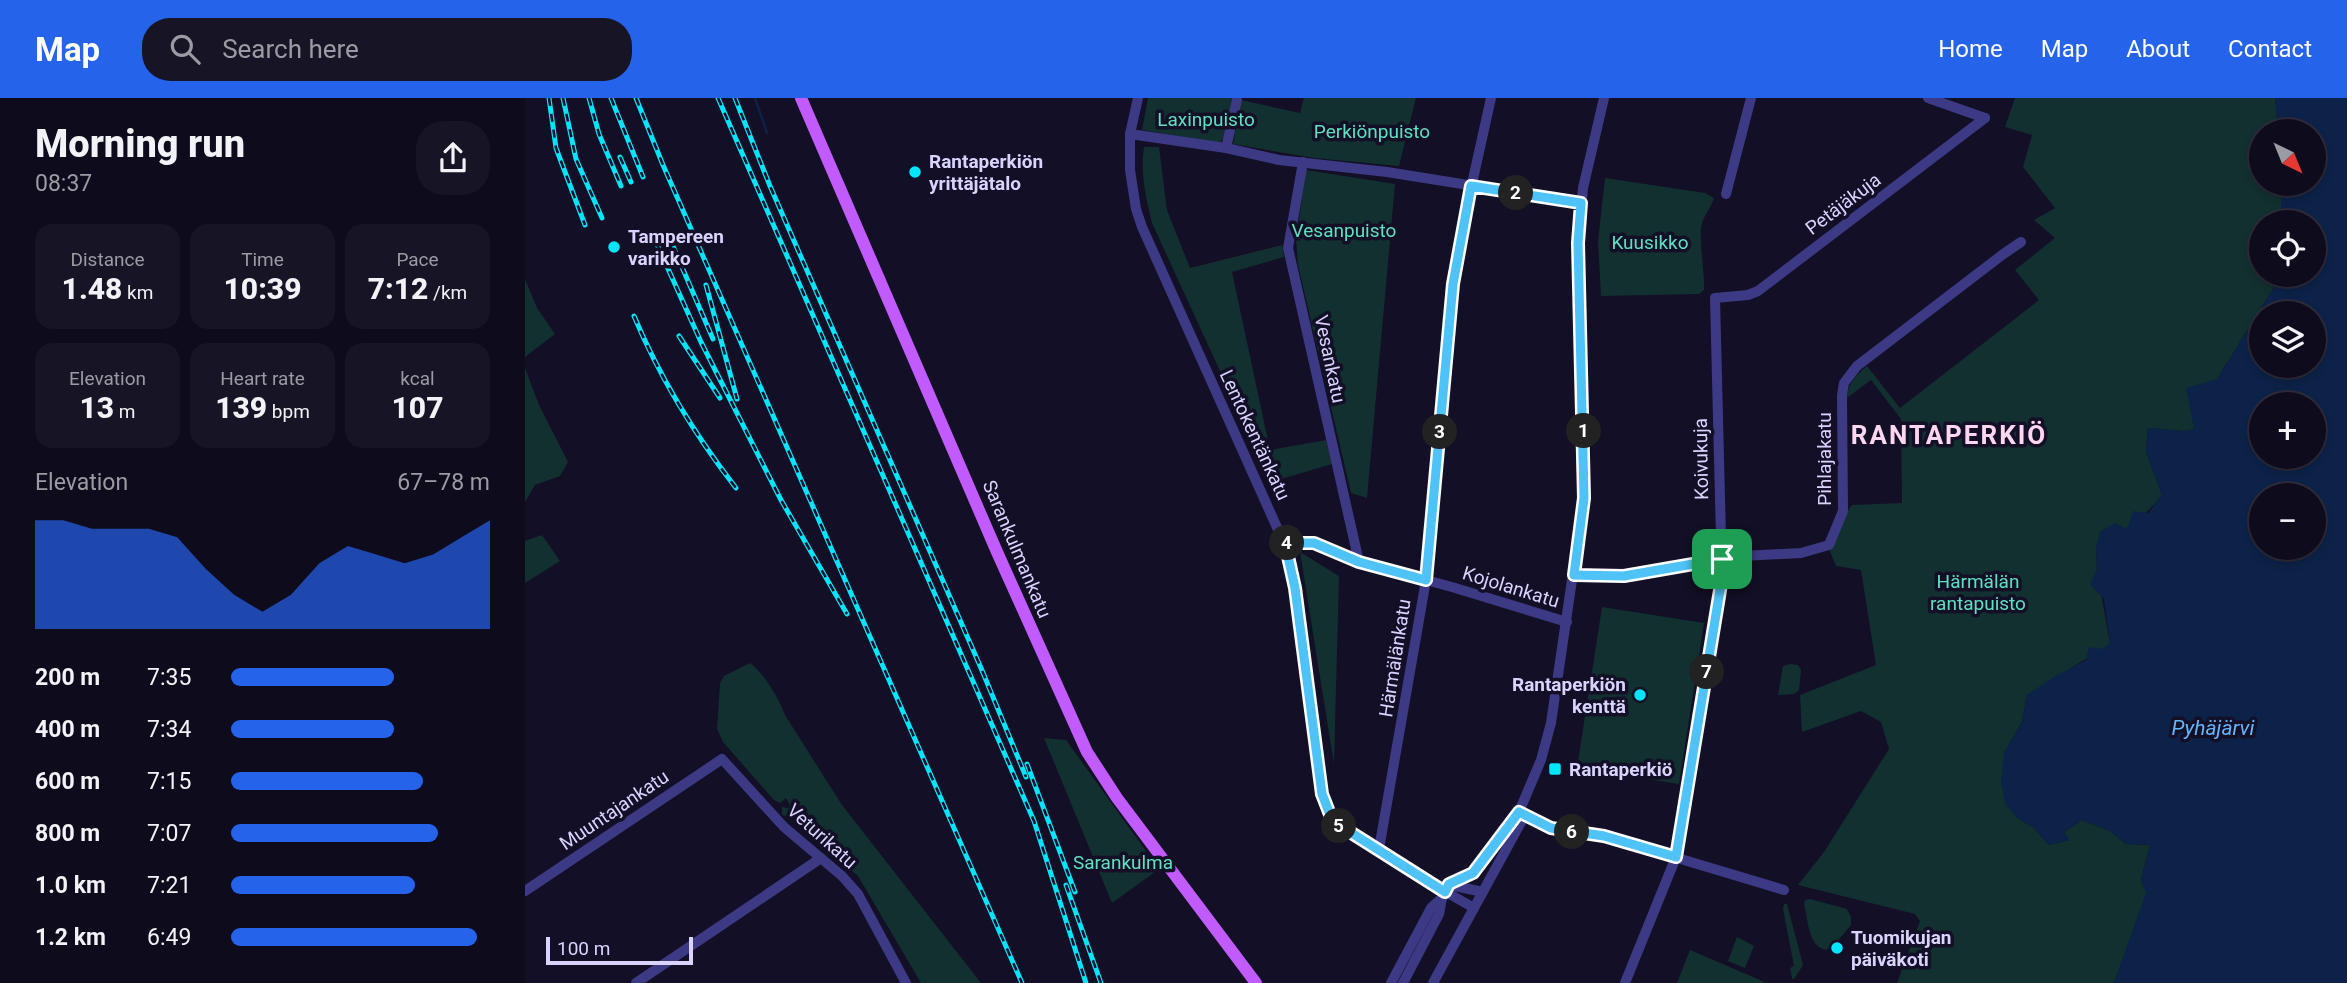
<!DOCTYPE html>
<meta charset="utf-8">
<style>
body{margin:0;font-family:Roboto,sans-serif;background:#171425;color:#f1f3f6;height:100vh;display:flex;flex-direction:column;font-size:26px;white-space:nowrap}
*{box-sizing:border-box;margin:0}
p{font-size:23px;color:#9b9ba3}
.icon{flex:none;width:38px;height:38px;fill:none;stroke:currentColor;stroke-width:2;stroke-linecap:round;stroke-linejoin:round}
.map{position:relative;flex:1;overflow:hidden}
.panel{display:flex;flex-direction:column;background:#0e0b1c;width:525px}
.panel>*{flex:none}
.needle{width:46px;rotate:137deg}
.buttons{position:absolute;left:1724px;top:21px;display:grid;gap:14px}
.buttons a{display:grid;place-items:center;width:77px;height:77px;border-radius:50%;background:#0e0b1c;box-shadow:0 4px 10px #0003,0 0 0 2px #2e2b3b;font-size:35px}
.scale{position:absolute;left:21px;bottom:18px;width:147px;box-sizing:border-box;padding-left:7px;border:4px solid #d9d4ff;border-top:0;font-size:19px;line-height:24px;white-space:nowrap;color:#d9d4ff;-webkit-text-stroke:5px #130f26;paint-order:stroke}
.pin{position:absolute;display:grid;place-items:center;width:60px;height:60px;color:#fff;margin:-30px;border-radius:14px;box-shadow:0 4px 10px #0006}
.km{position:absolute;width:35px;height:35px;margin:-18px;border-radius:50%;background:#222;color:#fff;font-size:19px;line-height:35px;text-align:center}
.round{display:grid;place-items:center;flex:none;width:74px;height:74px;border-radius:28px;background:#171425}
.head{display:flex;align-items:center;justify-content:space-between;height:119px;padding:0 35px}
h1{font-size:38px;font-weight:800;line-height:52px}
.metrics{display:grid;grid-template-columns:repeat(3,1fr);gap:10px;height:119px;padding:7px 35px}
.metrics div{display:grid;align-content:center;border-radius:18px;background:#171425;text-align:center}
.metrics b{font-size:30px;font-weight:800}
.metrics small{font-size:19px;font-weight:400}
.metrics p{font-size:19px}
.chart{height:196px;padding:14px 35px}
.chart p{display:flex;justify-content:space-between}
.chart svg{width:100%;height:126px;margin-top:7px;fill:#2563eb;opacity:.7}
ul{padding:0 35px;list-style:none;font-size:23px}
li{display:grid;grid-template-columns:112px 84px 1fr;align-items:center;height:52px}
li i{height:18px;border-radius:9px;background:#2563eb}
header{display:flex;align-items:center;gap:42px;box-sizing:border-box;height:98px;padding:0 35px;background:#2563eb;color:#fff}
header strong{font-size:33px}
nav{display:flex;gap:38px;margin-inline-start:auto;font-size:24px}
.search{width:490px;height:63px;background:#171425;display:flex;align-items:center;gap:18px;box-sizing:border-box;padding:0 24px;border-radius:28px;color:#9b9ba3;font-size:26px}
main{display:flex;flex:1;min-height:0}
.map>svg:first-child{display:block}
.green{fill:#12302f}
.water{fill:#0c2248;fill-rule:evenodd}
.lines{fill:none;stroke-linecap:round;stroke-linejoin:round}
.stream{stroke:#0c2248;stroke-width:2.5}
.minor{stroke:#3d3a85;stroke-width:10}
.major{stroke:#c25bff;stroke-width:12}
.rail-casing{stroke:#00e5ff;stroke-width:5}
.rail{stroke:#130f26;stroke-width:2.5;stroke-dasharray:8;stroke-linecap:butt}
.route-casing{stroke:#fff;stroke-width:14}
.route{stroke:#4fc3f7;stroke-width:9}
.poi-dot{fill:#00e5ff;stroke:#130f26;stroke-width:2.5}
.labels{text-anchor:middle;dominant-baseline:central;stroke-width:7;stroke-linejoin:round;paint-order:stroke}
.park-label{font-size:19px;fill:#5fe0c0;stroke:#130f26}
.poi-label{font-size:19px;font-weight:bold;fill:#d9d4ff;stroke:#130f26;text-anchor:start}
.street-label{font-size:19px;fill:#d9d4ff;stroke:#130f26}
.water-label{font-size:21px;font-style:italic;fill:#62b6ff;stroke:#130f26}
.district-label{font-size:26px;font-weight:bold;letter-spacing:2px;fill:#ffd6f0;stroke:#130f26}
</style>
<header>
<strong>Map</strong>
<div class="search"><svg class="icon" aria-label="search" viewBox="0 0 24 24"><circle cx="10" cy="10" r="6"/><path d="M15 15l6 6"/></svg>Search here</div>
<nav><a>Home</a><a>Map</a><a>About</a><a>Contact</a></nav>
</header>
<main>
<section class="panel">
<div class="head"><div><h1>Morning run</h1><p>08:37</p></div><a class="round"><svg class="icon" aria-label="share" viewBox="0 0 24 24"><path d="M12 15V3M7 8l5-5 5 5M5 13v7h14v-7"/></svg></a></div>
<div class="metrics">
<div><p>Distance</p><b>1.48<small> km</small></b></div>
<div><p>Time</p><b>10:39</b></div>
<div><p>Pace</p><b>7:12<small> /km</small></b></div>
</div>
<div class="metrics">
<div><p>Elevation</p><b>13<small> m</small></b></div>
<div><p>Heart rate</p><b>139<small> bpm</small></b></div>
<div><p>kcal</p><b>107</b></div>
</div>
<div class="chart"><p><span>Elevation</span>67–78 m</p>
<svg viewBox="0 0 160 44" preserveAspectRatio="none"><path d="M0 44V6L10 6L20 9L30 9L40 9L50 12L60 23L70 32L80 38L90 32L100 21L110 15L120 18L130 21L140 18L150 12L160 6V44z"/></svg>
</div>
<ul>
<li><b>200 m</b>7:35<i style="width:63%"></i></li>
<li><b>400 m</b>7:34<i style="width:63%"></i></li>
<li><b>600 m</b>7:15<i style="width:74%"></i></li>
<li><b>800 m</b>7:07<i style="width:80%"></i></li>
<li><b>1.0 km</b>7:21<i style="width:71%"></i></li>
<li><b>1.2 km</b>6:49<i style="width:95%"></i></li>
</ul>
</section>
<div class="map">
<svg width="1822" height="885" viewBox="0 0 1822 885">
<rect width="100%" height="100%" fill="#130f26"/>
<g class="green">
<polygon points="623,0 708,0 700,37 695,45 617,32"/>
<polygon points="779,0 891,0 874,68 789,60 708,46 716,2 775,15"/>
<path d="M 1490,0 L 1750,0 L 1753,33 L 1736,33 L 1736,86 L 1756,86 L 1756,113 L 1763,124 L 1736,124 L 1736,177 L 1757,177 L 1692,281 L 1669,331 L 1659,333 L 1623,330 L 1621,353 L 1637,397 C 1618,421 1598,434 1571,448 L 1572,471 L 1585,546 L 1502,597 L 1497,624 L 1479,655 L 1491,719 L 1508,729 L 1524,747 L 1544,742 L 1539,734 L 1557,722 L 1585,733 L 1601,746 L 1625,747 L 1616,782 L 1622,795 L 1589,885 L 1372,885 L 1395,823 L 1390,816 L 1273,787 L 1299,754 L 1364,651 L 1356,624 L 1336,613 L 1277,634 L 1275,597 L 1351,567 L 1336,472 L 1311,468 L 1300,442 L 1327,407 L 1377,405 L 1376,321 L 1346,282 L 1322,300 C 1323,285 1331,277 1342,268 L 1375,310 L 1514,202 L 1490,172 L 1530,140 L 1509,122 L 1530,110 L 1498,69 L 1507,37 L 1480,29 Z"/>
<path d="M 619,49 L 634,49 L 642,112 L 665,170 L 757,147 L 759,159 L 707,174 L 745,352 L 801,342 L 807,366 L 746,384 L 627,125 C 621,100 615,75 619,49 Z"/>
<polygon points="781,72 870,86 842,400 826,395 773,167 771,141"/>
<path d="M 1080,80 L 1180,95 L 1189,100 C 1186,110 1180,116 1177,125 C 1173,139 1180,174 1179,192 L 1174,196 L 1076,198 L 1073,143 Z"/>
<polygon points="0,181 12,210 30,236 0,259"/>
<polygon points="0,270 14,307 43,364 35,378 10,387 0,404"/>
<polygon points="17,437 35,463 0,485 0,443"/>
<polygon points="775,454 814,478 809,666"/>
<polygon points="1077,509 1179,525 1154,686 1052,670"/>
<path d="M 225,565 C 239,575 254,601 260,617 L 317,707 L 456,885 L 396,885 L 333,778 L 294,747 L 277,727 L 267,720 L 257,717 L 257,709 L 263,710 L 265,707 L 261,700 L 255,705 L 249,702 L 198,644 L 192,631 L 195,585 L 199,578 Z"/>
<polygon points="1265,566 1273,567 1276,572 1274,592 1269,596 1253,597 1258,568"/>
<polygon points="519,640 541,642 634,771 587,805"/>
<path d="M 1285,801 L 1322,811 L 1326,819 L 1326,827 L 1310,846 L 1301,852 C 1283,848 1283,822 1279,806 L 1280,802 Z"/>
<polygon points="1259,806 1262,806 1278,867 1269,881 1267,881 1265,870 1269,868 1258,811"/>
<polygon points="1212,839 1229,848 1220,870 1203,863"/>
<polygon points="1165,852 1242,885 1152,885"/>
</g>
<path class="water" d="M 1750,0 L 1822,0 L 1822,885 L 1589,885 L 1621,795 L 1616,782 L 1625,747 L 1601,746 L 1585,733 L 1557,722 L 1539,734 L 1544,742 L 1524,747 L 1508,729 L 1491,719 L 1480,705 L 1476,683 L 1479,655 L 1497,624 L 1502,597 L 1529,579 L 1561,562 L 1564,549 L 1575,551 L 1585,546 L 1579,501 L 1565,486 L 1572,471 L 1571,449 L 1575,434 L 1590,425 L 1602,431 L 1608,413 L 1623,415 L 1637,397 L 1621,353 L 1623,330 L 1659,333 L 1669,331 L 1661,290 L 1692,281 L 1757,177 L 1788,177 L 1788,124 L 1763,124 L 1756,113 L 1756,86 L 1788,86 L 1788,33 L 1753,33 ZM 1736,215 L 1788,215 L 1788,268 L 1736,268 ZM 1736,306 L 1788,306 L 1788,359 L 1736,359 ZM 1736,397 L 1788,397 L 1788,450 L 1736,450 Z"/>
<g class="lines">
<polyline class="stream" points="230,0 242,35"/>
<g class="minor">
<polyline points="613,0 605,36 605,72 611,111 617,129 759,445 770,490 797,697 806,719 814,727 854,751 870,765 949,810"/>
<polyline points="1403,0 1460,20"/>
<polyline points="605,36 701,50 754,62 862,74 1056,105"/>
<polyline points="701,50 712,2"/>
<polyline points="778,64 763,150 834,464"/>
<polyline points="1201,96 1226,0"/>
<polyline points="759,445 789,445 834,464 927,489 1042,524"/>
<polyline points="1049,477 1099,478 1217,458 1276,455 1304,447 1318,413 1317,297 1319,285 1332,268 1477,157 1496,144"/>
<polyline points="994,714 1026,730 1079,738 1259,792"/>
<polyline points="854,751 901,482 931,158 966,0"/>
<polyline points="925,787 958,794"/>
<polyline points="0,793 197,661 259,729 317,778 333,796 381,885"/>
<polyline points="111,885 296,760"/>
<polyline points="866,885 906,810 917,800"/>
<polyline points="878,885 914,816 917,800 924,787 948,775 994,714 1016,662 1026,625 1059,400 1053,145 1058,90 1079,0"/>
<polyline points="908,885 1000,717"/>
<polyline points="1100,885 1151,759 1197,480 1190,200 1223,197 1233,193 1460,20"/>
</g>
<polyline class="major" points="276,0 472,454 562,654 592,700 731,885"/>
<g class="rail-casing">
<g id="rail">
<polyline points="24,0 31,50 60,127"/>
<polyline points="38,0 51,61 77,120"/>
<polyline points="64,0 74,36 96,88"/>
<polyline points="86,0 118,79"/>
<polyline points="111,0 138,67 497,885"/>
<polyline points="193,0 509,723 561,885"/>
<polyline points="210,0 245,88 456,570 501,679"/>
<polyline points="95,59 106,84"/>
<polyline points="144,139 188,241"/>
<polyline points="131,144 176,244 256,402 322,516"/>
<polyline points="181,187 212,301"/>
<path d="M 109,218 C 135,280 170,337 211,390"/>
<polyline points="154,238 195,300"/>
<polyline points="502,666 550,794"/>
<polyline points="541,787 576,885"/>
</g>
</g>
<use href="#rail" class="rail"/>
</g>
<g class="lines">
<g class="route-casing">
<polygon id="route" points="946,88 1056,105 1053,145 1059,400 1049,477 1099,478 1197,461 1197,480 1151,759 1079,738 1026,730 994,714 948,775 924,786 920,794 814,727 806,719 797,696 770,490 760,445 789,445 834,464 901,482 928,186"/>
</g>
<use href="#route" class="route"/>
</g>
<g class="poi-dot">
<circle cx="390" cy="74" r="7"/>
<circle cx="89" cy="149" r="7"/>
<circle cx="1115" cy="597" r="7"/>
<rect x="1023" y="664" width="14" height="14" rx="3.5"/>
<circle cx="1312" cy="850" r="7"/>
</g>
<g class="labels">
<g class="park-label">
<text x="681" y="21">Laxinpuisto</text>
<text x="847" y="33">Perkiönpuisto</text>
<text x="819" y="132">Vesanpuisto</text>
<text x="1125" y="144">Kuusikko</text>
<text x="1453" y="483">Härmälän<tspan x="1453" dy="22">rantapuisto</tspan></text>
<text x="598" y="764">Sarankulma</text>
</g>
<g class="poi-label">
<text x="404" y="63">Rantaperkiön<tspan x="404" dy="22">yrittäjätalo</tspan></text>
<text x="103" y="138">Tampereen<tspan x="103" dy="22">varikko</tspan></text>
<text x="1101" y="586" text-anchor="end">Rantaperkiön<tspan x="1101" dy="22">kenttä</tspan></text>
<text x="1044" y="671">Rantaperkiö</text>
<text x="1326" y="839">Tuomikujan<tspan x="1326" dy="22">päiväkoti</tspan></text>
</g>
<g class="street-label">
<text transform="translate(1318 106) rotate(-37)">Petäjäkuja</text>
<text transform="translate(805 261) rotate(78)">Vesankatu</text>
<text transform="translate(730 337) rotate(65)">Lentokentänkatu</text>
<text transform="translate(1176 361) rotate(-91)">Koivukuja</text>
<text transform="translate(1299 361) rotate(-90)">Pihlajakatu</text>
<text transform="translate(492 451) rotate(67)">Sarankulmankatu</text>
<text transform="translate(986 489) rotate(17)">Kojolankatu</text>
<text transform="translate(870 560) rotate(-81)">Härmälänkatu</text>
<text transform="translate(89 712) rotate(-34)">Muuntajankatu</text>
<text transform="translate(297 738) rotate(42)">Veturikatu</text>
</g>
<g class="water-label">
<text x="1688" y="630">Pyhäjärvi</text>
</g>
<g class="district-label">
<text x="1424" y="337">RANTAPERKIÖ</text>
</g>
</g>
</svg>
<div class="buttons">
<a><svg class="needle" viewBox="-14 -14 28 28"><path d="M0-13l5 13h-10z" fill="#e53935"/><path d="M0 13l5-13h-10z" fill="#9b9ba3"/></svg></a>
<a><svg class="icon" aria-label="locate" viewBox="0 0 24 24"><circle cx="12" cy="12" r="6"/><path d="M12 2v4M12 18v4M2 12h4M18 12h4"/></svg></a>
<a><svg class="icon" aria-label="layers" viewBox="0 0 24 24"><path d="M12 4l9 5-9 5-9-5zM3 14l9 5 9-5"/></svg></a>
<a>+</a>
<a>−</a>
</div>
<div class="scale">100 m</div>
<div class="pin" style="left:1197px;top:461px;background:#1e9e55"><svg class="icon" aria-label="arrive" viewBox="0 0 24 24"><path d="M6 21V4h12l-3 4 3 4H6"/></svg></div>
<b class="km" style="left:1059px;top:333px">1</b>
<b class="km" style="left:991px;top:95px">2</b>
<b class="km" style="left:915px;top:334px">3</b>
<b class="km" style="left:762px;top:445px">4</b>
<b class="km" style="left:814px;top:728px">5</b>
<b class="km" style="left:1047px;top:734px">6</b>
<b class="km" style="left:1182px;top:574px">7</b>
</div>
</main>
